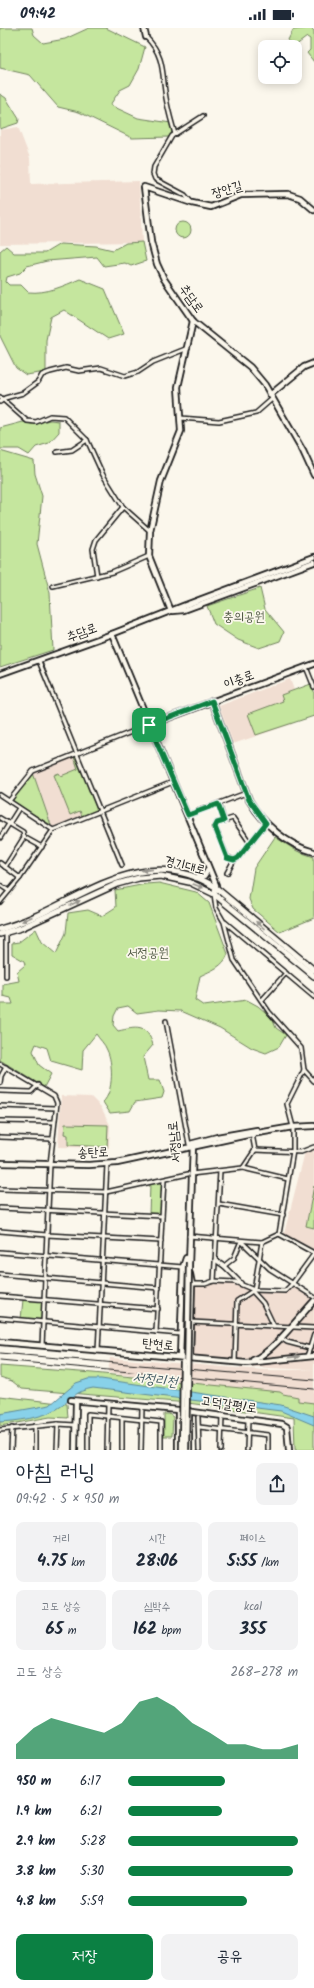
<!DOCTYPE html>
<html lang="ko">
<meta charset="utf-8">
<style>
body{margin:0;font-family:Kalam,"Poor Story",sans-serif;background:#f2f2f3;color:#1f2937;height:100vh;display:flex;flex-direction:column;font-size:15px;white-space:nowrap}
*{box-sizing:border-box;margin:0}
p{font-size:13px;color:#747a83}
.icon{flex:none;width:22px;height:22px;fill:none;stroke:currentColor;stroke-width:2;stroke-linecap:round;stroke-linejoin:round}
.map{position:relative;height:1422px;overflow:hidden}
.panel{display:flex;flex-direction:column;background:#fff;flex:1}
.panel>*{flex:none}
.tools{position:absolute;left:258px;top:12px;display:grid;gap:8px}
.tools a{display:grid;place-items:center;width:44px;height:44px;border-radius:8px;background:#fff;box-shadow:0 2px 10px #0003;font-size:20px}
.pin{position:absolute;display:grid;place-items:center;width:34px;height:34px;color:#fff;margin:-17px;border-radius:8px;box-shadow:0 2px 6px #0006}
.round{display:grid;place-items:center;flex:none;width:42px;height:42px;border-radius:8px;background:#f2f2f3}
.overview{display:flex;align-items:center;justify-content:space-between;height:68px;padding:0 16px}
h1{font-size:22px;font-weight:600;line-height:30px}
.figures{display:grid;grid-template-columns:repeat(3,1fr);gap:6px;height:68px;padding:4px 16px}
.figures div{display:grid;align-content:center;border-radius:8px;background:#f2f2f3;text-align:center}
.figures b{font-size:17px;font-weight:600}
.figures small{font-size:11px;font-weight:400}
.figures p{font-size:11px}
.chart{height:112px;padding:8px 16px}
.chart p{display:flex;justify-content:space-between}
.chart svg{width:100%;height:72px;margin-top:4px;fill:#0b8043;opacity:.7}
.action{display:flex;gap:8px;margin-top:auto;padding:8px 16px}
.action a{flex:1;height:46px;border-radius:8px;background:#0b8043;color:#fff;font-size:16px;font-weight:600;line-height:46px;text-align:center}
.action a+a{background:#f2f2f3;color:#1f2937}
ul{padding:0 16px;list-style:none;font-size:13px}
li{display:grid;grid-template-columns:64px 48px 1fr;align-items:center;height:30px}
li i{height:10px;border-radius:5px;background:#0b8043}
.status{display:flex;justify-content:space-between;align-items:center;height:28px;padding:0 20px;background:#fff;direction:ltr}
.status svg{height:11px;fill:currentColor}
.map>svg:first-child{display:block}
.built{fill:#f1ded2}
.green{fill:#c5e69e;stroke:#70815d}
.water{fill:#88d1e9;stroke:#5d8997}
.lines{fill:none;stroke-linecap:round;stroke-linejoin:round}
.street-casing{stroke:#1c1c1c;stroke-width:6}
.secondary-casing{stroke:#1c1c1c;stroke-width:8}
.primary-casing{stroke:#1c1c1c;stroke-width:8}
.street{stroke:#fbf7ec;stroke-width:3}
.secondary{stroke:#fbf7ec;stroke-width:4.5}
.primary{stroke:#fbf7ec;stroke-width:5}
.rail{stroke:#1c1c1c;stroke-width:1}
.secondary-bridge-casing{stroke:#1c1c1c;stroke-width:8;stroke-linecap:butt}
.secondary-bridge{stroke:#fbf7ec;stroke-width:4.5}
.oneway{fill:#97948e}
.route-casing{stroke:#fff;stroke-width:8}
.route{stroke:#0b8043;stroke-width:5}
.labels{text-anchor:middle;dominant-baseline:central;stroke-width:3.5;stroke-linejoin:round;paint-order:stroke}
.street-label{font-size:13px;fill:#1c1c1c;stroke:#fbf7ec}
.park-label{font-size:13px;fill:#4f5943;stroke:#fbf7ec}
.water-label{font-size:14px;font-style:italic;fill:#425b64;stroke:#fbf7ec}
</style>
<div class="status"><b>09:42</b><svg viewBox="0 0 49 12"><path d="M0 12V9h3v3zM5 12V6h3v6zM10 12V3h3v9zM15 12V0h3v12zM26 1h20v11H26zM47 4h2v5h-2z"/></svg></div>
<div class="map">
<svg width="314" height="1422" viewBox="0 0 314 1422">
<rect width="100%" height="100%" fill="#fbf7ec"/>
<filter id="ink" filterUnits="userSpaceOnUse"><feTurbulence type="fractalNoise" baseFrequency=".025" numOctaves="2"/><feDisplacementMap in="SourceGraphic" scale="8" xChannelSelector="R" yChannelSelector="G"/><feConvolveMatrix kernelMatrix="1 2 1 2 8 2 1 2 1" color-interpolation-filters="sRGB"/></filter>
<g filter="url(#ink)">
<g class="built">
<polygon points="18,99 30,130 31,156 139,153 142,214 0,216 0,102"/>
<polygon points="290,651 294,662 282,667 292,696 233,716 219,678"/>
<polygon points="76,728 98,782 52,799 33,745"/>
<polygon points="61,1068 91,1069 101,1079 110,1097 109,1120 58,1119"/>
<polygon points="314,1120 314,1222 284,1206 305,1124"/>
<polygon points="214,1253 235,1254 254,1262 285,1263 292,1256 314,1270 314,1342 268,1340 192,1334 192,1256"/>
<polygon points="110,1330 265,1342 314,1342 314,1377 237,1361 108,1345"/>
</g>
<g class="green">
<polygon points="0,0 32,0 34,7 43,15 65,11 89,0 106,0 145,19 139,41 130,57 120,62 110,77 138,90 171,95 173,102 169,109 132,110 79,84 58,79 30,47 0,40"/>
<polygon points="311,0 314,3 314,34 307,25 310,22 310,11 307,9 295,18 290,16 288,12 293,2"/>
<polygon points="0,66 6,70 19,91 18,95 0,101"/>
<circle cx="183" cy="202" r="8"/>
<path d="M 142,214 L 146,233 L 131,238 L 125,235 L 104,238 L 97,229 L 47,233 L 27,238 L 20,245 L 7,249 L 6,254 L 9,257 L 21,257 L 28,264 C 47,266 63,258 80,251 L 105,261 L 124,306 L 108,311 L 64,282 L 51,289 L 46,312 L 46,344 L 26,347 L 16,340 L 0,308 L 0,223 L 6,218 L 14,225 L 45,225 L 60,216 L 96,218 L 113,222 L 126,215 Z"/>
<polygon points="50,392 59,393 59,404 49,415 36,419 29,427 19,421 0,421 0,400 23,394 32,396"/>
<polygon points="0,423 34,433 35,446 42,468 37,516 50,565 53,622 0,639"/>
<polygon points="260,560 265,581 284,604 280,613 259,620 238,612 214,596 207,578"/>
<polygon points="311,656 314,663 314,688 256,707 248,686 283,673 281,667"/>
<polygon points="76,728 98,782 82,788 80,783 70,787 54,747 59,745 61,748 78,741 74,729"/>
<polygon points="33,745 51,797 12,773"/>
<polygon points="275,809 297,823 314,829 314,890 280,904 253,881 249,871 254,840"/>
<path d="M 159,855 L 196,864 L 209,875 L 228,926 C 223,939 212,942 200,948 L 195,972 L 204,978 L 247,972 L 258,978 L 272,990 L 276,1000 L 286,1007 L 279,1019 L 266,1025 L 252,1020 L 220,1000 L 181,983 L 159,982 L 137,985 L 128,978 L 118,980 L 114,988 L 113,997 L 118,1003 C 136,999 147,996 153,1017 L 143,1029 L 148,1052 L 160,1052 L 164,1064 L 162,1070 L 135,1074 L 130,1083 L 110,1085 L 103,1074 C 114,1064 113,1034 107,1022 C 105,1016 99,1011 96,1006 L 83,1022 L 82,1042 L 51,1033 L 47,1020 L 36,1016 L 33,1023 L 39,1037 L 51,1046 L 44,1059 L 0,1032 L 0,976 L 13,976 L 11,970 L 3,968 L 3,956 L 19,953 L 17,944 L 25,937 L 24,933 L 12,926 L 12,915 L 19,914 L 36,901 L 42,914 L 56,926 L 66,905 L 68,885 L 88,882 L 102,888 L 116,879 L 115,862 L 146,856 Z"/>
<polygon points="65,1096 108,1097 107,1119 68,1117 68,1107 64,1106"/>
<polygon points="163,1153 161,1187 149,1187 150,1156"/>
<polygon points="314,1158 314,1200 306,1198"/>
<polygon points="23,1272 45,1272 43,1293 21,1291"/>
<polygon points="0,1338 93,1345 280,1364 283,1366 298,1369 298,1373 314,1375 314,1422 295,1422 294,1390 188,1375 22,1361 12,1353 0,1349"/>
<polygon points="0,1368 67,1376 68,1390 50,1389 0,1398"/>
<polygon points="164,1386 169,1386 173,1389 172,1408 164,1408"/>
</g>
<path class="water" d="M 88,1351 L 101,1351 L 281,1377 L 314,1388 L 314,1397 L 281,1383 L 93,1360 C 74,1363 72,1372 57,1381 C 42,1390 17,1393 0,1394 L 0,1386 L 50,1377 L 76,1355 Z"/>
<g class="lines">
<g class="street-casing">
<g id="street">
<path d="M 146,9 C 167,30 161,49 167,75 C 169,85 172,96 175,106"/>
<polyline points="191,174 185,167 155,151 153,146 154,139 172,108 203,88"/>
<polyline points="0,369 27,393 36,394 50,388 64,389 87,412"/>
<polyline points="0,374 5,370 23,365 38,354 42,347 50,344 66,340 79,343 101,340 125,348 138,344 153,334 188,320"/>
<polyline points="180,390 219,393 256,385 272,371"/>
<polyline points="57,424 72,422 87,412 103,447 123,479"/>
<polyline points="97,548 93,521 96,512 123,479 150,503"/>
<polyline points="53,558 112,544 149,528"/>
<polyline points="39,633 122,837"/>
<polyline points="306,639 314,659"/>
<polyline points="0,767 53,802"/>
<polyline points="9,773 33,743 149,697"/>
<polyline points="219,776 224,793"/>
<polyline points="188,787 246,765"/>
<polyline points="0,790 23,804 24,809 42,819"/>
<polygon points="233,790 250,815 238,830 234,832 227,829 215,799 217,795"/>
<polyline points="0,810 19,780"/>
<polyline points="250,815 266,795"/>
<polyline points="0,835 20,850"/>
<polyline points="5,839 24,809"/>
<polyline points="227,845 234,832"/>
<polyline points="0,857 9,863"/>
<polyline points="214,866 216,880 224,894 234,932 269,984 301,1020 304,1042 287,1076 293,1099 293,1123 279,1206"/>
<polyline points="0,874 20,850 53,802 173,754"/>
<polyline points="225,894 314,969"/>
<polyline points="6,905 6,948"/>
<polyline points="262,972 286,945"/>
<polyline points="166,993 189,1116"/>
<polyline points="0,1036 54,1068 57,1075 50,1136 42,1318"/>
<polyline points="304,1042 314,1053"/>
<polyline points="0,1055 1,1048 6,1039"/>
<polyline points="0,1063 31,1064 38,1057"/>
<polyline points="0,1078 56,1080"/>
<polyline points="0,1093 54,1094"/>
<polyline points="252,1106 255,1122"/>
<polyline points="0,1109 53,1111"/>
<polyline points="255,1122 301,1124 314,1119"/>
<polyline points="243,1140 288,1151"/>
<polyline points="191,1146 243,1140 255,1122"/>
<polyline points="0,1161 106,1164 188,1146"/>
<polyline points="219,1176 283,1187"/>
<polyline points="0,1180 162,1188"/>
<polyline points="0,1203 47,1207 161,1213"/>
<polyline points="189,1208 262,1214 279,1206 314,1225"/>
<polyline points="0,1224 183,1239"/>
<polyline points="215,1232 224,1238 241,1255"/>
<polyline points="224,1238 234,1230 241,1213 270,1241 314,1269"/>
<polyline points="0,1246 159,1260"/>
<polyline points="214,1253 235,1254 254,1262 285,1263 292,1256 314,1226"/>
<polyline points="192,1256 205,1256 214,1253 220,1143"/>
<polyline points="253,1264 263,1275 274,1298"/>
<polyline points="0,1268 158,1281"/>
<polyline points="0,1290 180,1306"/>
<polyline points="191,1294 314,1300"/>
<polyline points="156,1304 164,1152"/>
<polyline points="281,1310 287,1314 310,1320 314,1307"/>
<polyline points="98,1323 107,1136"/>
<polyline points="307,1328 310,1320"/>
<polyline points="235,1334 237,1273 254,1262 262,1214"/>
<polyline points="198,1389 199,1422"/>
<polyline points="199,1399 268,1407 268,1422"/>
<polyline points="0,1402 58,1396 75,1397"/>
<polyline points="11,1422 12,1400"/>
<polyline points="35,1422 35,1398"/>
<polyline points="57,1422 58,1396"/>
<polyline points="88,1422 88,1386 161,1394 161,1422"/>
<polyline points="107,1422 108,1376"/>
<polyline points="122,1422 122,1391"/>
<polyline points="141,1422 142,1379"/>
<polyline points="221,1422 222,1387"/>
<polyline points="247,1422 248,1391"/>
</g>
</g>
<g class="secondary-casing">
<g id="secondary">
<polyline points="144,0 146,9"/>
<polyline points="314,182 300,170 288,166 241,167 211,179 192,175 144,159 151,214 157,236 164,251 193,293 250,339 265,357 303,423 314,447"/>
<polyline points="270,367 304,339 314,335"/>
<polyline points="171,583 149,528 150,503 161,453 181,403 178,359 193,293"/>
<polyline points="173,583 184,582 314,534"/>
<polyline points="112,606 216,857 215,862"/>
<polyline points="0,646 112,606 183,578 314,529"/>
<path d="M 212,673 L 249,772 C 263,796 287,817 314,824"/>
<polyline points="149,697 314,636"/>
<polyline points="196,850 204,848 208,842"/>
<polyline points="190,1116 217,1109 257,1102"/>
<polyline points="0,1135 89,1137 117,1135 252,1106 293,1099 314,1098"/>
<polyline points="189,1237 193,1116"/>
<polyline points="0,1314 246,1335 314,1328"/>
<polyline points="180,1329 183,1239 186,1230"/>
<polyline points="190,1330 192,1256 190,1246"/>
<path d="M 253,1332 C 272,1325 299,1289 314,1273"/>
<polyline points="71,1372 178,1382 282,1396 287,1399 289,1422"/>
<polyline points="189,1383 189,1422"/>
<polyline points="75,1422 76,1374"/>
<polyline points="178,1422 178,1382"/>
</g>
</g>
<g class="primary-casing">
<g id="primary">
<path d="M 0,901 C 73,882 137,810 215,859 L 314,942"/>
<polyline points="0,906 21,900 117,856 139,850 161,848 189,854 214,866 314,948"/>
</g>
</g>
<use href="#street" class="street"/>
<use href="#secondary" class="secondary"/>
<use href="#primary" class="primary"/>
<g class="rail">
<polyline points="0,1325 314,1352"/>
<polyline points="0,1332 314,1361"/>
</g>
<g class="secondary-bridge-casing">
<g id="secondary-bridge">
<polyline points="182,1422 183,1334"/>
<polyline points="186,1422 189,1234"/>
</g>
</g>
<use href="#secondary-bridge" class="secondary-bridge"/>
</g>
<defs><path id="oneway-solid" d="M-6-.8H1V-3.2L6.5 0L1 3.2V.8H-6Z"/></defs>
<g class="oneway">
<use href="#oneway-solid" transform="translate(147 842) rotate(175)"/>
<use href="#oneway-solid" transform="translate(198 858) rotate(21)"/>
<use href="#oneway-solid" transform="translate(75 875) rotate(-24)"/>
<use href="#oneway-solid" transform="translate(27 891) rotate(156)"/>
<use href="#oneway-solid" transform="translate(260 897) rotate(-139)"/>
<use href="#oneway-solid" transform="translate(294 1329) rotate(-6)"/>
</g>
</g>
<g class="lines" filter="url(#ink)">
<g class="route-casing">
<polygon id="route" points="212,673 249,772 266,795 238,830 234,832 227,830 215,799 217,795 224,793 218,776 188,787 149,697"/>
</g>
<use href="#route" class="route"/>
</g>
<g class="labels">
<g class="street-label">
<text transform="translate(227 162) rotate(-16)">장안길</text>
<text transform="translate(191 271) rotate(54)">추담로</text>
<text transform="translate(82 605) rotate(-20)">추담로</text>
<text transform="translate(239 652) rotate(-20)">이충로</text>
<text transform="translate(185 838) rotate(14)">경기대로</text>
<text transform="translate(175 1114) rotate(-95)">서정남로</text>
<text transform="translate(93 1125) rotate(-2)">송탄로</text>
<text transform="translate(158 1317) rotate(5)">탄현로</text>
<text transform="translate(229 1377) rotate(8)">고덕갈평1로</text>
</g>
<g class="park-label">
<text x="244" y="589">충의공원</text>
<text x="148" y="925">서정공원</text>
</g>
<g class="water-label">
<text transform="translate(155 1352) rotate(6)">서정리천</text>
</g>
</g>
</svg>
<div class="tools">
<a><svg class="icon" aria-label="locate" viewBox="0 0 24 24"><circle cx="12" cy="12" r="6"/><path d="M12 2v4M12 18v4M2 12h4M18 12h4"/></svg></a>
</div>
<div class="pin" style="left:149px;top:697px;background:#1e9e55"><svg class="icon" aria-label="arrive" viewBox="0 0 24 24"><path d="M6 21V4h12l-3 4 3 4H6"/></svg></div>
</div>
<section class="panel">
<div class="overview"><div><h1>아침 러닝</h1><p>09:42 · 5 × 950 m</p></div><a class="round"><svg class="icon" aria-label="share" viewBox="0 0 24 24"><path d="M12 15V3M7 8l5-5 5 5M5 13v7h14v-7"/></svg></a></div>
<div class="figures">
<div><p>거리</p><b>4.75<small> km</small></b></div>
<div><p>시간</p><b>28:06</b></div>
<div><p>페이스</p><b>5:55<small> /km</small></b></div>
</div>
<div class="figures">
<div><p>고도 상승</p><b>65<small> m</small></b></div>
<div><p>심박수</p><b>162<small> bpm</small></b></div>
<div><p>kcal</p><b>355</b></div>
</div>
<div class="chart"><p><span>고도 상승</span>268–278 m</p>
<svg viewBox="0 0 160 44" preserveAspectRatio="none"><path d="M0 44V35L10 25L20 19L30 22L40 25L50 28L60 22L70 9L80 6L90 12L100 22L110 28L120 35L130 35L140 38L150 38L160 35V44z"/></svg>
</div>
<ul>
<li><b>950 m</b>6:17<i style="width:57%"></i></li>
<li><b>1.9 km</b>6:21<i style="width:55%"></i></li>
<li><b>2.9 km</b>5:28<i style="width:100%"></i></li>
<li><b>3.8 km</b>5:30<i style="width:97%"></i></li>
<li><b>4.8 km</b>5:59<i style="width:70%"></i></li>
</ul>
<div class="action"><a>저장</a><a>공유</a></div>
</section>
